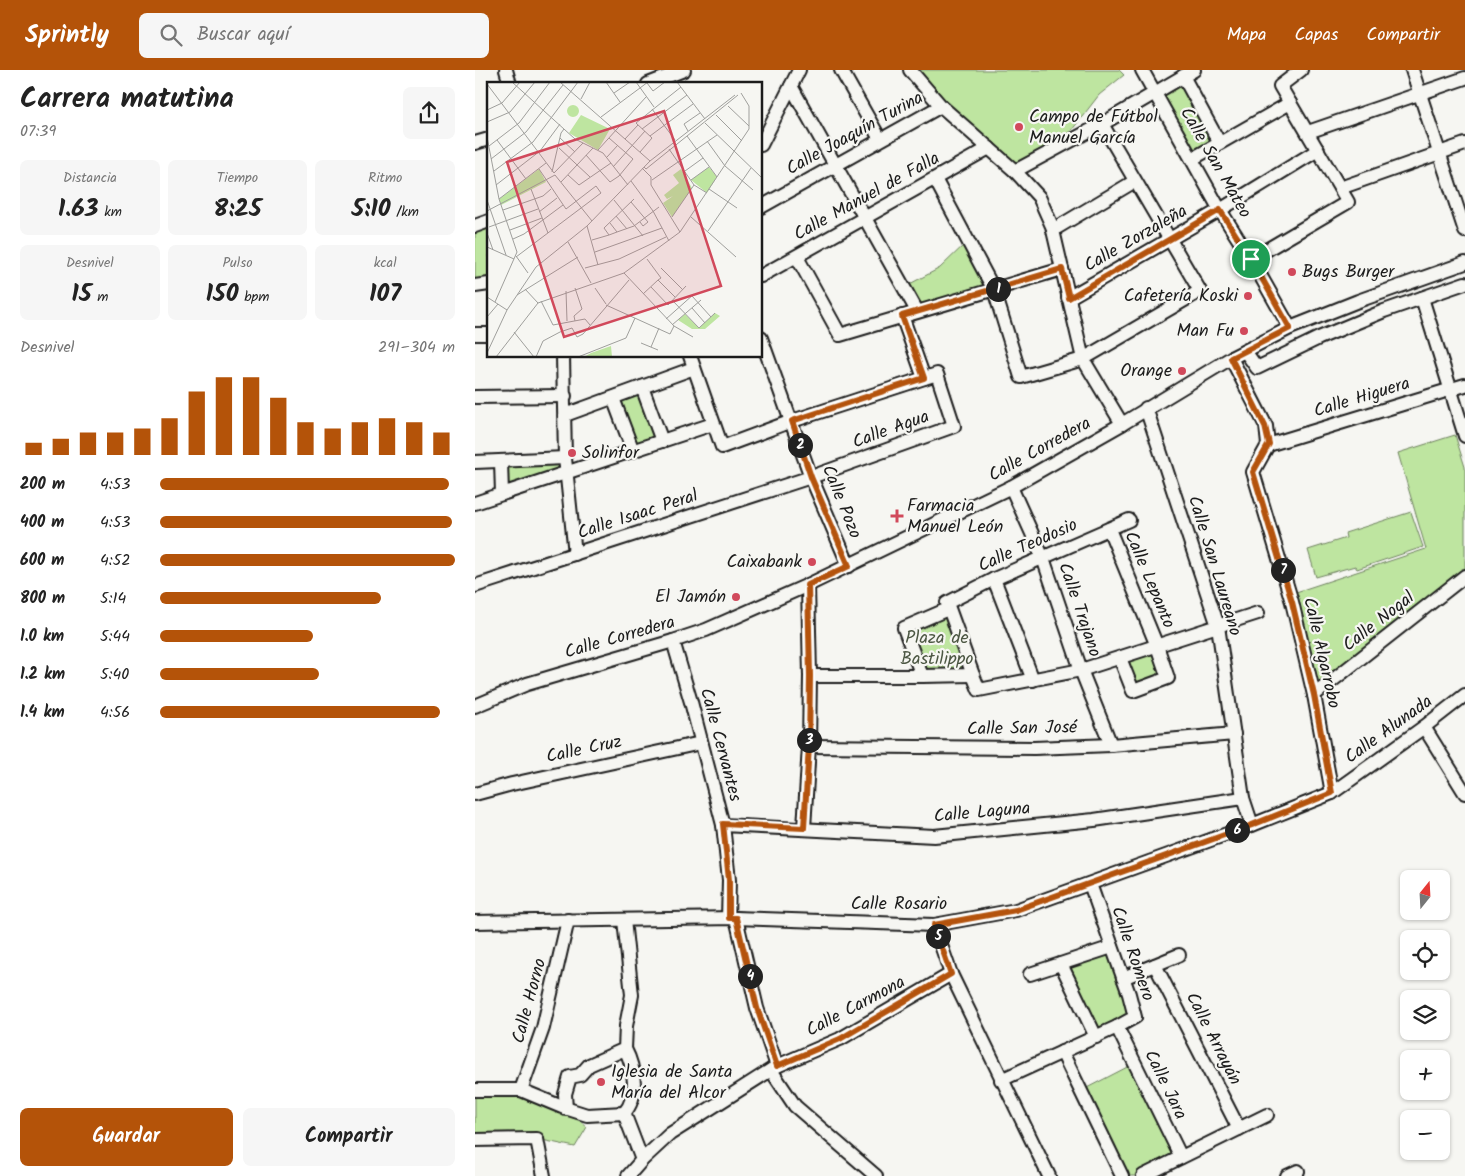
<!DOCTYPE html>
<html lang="es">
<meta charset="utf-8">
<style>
body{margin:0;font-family:Kalam,sans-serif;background:#f6f6f6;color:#222;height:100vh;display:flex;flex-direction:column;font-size:19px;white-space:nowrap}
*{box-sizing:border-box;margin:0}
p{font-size:16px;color:#767676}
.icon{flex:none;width:28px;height:28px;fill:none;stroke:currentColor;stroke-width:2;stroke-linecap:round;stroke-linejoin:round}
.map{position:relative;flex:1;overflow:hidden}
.drawer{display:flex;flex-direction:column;background:#fff;width:475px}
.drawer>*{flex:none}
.needle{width:32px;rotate:18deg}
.controls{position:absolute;left:925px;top:800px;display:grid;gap:10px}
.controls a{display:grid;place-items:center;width:50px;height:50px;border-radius:8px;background:#fff;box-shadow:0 1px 4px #0004;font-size:25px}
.pin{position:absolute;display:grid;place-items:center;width:42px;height:42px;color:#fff;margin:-21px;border:2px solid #fff;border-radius:50%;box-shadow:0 1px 5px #0007}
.km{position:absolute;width:25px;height:25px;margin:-12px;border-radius:50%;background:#222;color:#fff;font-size:14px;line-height:25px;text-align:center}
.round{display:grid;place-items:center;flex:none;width:52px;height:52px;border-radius:8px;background:#f6f6f6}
.headline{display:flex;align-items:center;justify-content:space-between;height:85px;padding:0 20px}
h1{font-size:28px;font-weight:600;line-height:38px}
.figures{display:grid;grid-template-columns:repeat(3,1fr);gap:8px;height:85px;padding:5px 20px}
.figures div{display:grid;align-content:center;border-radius:8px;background:#f6f6f6;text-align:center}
.figures b{font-size:25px;font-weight:600}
.figures small{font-size:14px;font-weight:400}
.figures p{font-size:14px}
.chart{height:140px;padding:10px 20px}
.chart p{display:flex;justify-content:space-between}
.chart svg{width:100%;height:90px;margin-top:5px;stroke:#b45309;stroke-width:6}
.button{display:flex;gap:10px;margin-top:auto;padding:10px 20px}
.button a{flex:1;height:58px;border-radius:8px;background:#b45309;color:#fff;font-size:20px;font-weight:600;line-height:58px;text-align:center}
.button a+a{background:#f6f6f6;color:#222}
ul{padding:0 20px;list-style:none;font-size:16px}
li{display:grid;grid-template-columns:80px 60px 1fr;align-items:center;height:38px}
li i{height:12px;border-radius:6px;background:#b45309}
header{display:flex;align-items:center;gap:30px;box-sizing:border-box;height:70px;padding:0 25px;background:#b45309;color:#fff}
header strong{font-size:24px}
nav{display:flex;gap:28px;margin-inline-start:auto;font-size:18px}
.search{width:350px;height:45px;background:#f6f6f6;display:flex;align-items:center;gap:12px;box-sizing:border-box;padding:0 18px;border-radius:8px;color:#767676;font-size:19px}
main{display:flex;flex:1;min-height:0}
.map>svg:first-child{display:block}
.park{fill:#bee5a0;stroke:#6d805e}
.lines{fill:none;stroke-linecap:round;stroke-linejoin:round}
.minor-casing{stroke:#1c1c1c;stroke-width:16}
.minor{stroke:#f6f6f2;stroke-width:12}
.route-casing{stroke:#fff;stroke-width:10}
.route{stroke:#b45309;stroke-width:6}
.poi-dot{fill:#d1495b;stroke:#f6f6f2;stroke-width:2}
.labels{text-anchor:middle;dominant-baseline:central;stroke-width:4.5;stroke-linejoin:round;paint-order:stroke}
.poi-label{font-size:18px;fill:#1c1c1c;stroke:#f6f6f2;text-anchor:start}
.street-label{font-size:18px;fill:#1c1c1c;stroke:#f6f6f2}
.park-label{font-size:18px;fill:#4d5844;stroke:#f6f6f2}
.inset-road{fill:none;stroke:#9f9f9c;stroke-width:1}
.view{fill:#d1495b;fill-opacity:0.15;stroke:#d1495b;stroke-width:2.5}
.inset-edge{fill:none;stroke:#1c1c1c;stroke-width:2.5}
</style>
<header>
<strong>Sprintly</strong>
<div class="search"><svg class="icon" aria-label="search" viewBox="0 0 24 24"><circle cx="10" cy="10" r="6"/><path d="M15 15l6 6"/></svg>Buscar aquí</div>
<nav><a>Mapa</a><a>Capas</a><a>Compartir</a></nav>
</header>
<main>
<section class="drawer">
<div class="headline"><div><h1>Carrera matutina</h1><p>07:39</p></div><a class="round"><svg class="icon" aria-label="share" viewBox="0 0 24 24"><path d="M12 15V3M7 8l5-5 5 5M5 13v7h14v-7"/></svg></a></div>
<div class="figures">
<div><p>Distancia</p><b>1.63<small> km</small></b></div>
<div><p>Tiempo</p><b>8:25</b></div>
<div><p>Ritmo</p><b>5:10<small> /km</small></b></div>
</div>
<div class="figures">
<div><p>Desnivel</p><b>15<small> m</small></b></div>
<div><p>Pulso</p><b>150<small> bpm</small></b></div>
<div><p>kcal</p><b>107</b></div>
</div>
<div class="chart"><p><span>Desnivel</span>291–304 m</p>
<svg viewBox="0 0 160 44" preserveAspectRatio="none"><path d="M5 44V38M15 44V36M25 44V33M35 44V33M45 44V31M55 44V26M65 44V13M75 44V6M85 44V6M95 44V16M105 44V28M115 44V31M125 44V28M135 44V26M145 44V28M155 44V33"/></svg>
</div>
<ul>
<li><b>200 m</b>4:53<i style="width:98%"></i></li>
<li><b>400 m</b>4:53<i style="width:99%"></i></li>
<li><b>600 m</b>4:52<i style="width:100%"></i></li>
<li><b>800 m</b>5:14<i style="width:75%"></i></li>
<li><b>1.0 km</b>5:44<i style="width:52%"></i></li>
<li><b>1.2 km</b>5:40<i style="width:54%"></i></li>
<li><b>1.4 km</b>4:56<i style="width:95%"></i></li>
</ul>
<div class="button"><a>Guardar</a><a>Compartir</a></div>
</section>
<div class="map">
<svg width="990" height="1106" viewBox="0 0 990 1106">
<rect width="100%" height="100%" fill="#f6f6f2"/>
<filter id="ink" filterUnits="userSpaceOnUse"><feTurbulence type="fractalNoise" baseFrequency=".02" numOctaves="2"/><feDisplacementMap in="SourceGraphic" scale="10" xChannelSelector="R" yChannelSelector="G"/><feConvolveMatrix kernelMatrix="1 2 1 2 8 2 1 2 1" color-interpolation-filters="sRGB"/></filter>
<g filter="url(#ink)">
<g class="park">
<polygon points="435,0 644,0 649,5 624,25 583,78 540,101"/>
<polygon points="708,6 744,72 717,89 680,22"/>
<polygon points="14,151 14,214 0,216 0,156"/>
<polygon points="493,171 519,220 442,241 429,217 465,198"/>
<polygon points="167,317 187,371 158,381 138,328"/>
<polygon points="980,365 990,397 990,506 839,625 815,524 951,479 923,383"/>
<polygon points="90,388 91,403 27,424 26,391"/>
<polygon points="936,442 948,477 882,499 880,496 841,507 833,480 871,468 870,463"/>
<polygon points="473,539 498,605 447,606 429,558"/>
<polygon points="682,576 693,608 658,621 645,588"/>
<polygon points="637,877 660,947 621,967 586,894"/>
<polygon points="660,993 706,1087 668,1106 647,1106 606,1021"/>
<polygon points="46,1020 91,1039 112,1057 100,1077 62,1069 0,1070 0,1025"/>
</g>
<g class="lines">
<g class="minor-casing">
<g id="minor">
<polyline points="31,0 35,14"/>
<polyline points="366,0 405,69"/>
<polyline points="435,0 466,36 540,101 564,127 577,156 608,289 647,354"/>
<polyline points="667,0 745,140 776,189 815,258"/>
<polyline points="937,0 990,161"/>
<polyline points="708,6 744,72"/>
<polyline points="173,14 209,0"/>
<polyline points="316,16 442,241"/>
<polyline points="833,62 990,8"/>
<polyline points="0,73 14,69"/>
<polyline points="286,75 324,0"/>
<polyline points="717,89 815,33"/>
<polyline points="540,101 627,54 719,0"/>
<polyline points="460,109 519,220 546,307 608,289 725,221 627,54"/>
<polyline points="865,118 990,74"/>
<polyline points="286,137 466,36"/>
<polyline points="0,156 14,151"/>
<polyline points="578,160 660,111"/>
<polyline points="322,187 365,265 587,199"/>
<polyline points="776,189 873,132 805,16 826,0"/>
<polyline points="286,206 514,78"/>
<polyline points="0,216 14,214"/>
<polyline points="593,228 745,140 843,80"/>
<polyline points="947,228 990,366"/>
<polyline points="427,246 449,308"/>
<polyline points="0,264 14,264"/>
<polyline points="286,268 336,407 374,496"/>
<polyline points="770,281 782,298 844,268 909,241 990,213"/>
<polyline points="88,286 90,388 100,484"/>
<polyline points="756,288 791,356 793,375 778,402 817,532 839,625 857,723"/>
<polyline points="167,317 187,371"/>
<polyline points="0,327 90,326"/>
<polyline points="138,328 158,381"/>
<polyline points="671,338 743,556 768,728 777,755"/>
<polyline points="90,345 219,298"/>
<polyline points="793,375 990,315"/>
<polyline points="26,391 27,424"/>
<polyline points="0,392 90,388"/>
<polyline points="536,417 568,488 606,600 636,675"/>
<polyline points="0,433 238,354"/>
<polyline points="634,459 682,576 693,608 658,621 645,588"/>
<polyline points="519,509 558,610"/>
<polyline points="0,516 336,407 479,356 462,304 317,351 247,377 215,286"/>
<polyline points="473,539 429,558 447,606 498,605 472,533 519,509 654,450"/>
<polyline points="198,571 216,632 248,755 254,810 253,848"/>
<polyline points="498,605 504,620 606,600 783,543"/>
<polyline points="335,606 447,606"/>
<polyline points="839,625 990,506"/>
<polyline points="0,636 52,614 198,571 231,560 333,515 536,417 647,354 756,288 815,258 883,231 990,193"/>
<polyline points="949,657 990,723"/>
<polyline points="334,676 559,678 636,675 759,664"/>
<polyline points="0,724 37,714 226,673"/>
<polyline points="248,755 459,766 619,750 768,728"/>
<polyline points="329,758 334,676 335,606 333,515"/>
<polyline points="261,848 282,938 302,996"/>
<polyline points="0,852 261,848 459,855 541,840 777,755 857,723 949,657 990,625"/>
<polyline points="459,855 476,904 574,1106"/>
<polyline points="586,894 621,967"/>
<polyline points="680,895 764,1059"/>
<polyline points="555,904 637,877"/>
<polyline points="648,908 704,885"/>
<polyline points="642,957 706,1087"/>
<polyline points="587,982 647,1106"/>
<polyline points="296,1000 320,1036 401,1106"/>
<polyline points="526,1010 642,957 660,947 654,924 615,814"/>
<polyline points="0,1020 46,1020 87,1037 112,1045 149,1043"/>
<polyline points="46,1020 68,958 93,850"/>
<polyline points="91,1039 90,1024 95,1007 105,1005 114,995 150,979 151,956 157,925 149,850"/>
<path d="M 149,1043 C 164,1027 160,998 150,979"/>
<polyline points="149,1043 167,1090"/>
<polyline points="0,1070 62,1069 69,1106"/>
<polyline points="153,1106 167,1090 195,1064 302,996 365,969 476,904"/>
<polyline points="668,1106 792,1045"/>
<polyline points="812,1106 823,1101"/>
</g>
</g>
<use href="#minor" class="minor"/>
</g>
</g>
<g class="lines" filter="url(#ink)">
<g class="route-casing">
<polygon id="route" points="745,140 776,189 815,258 756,288 790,356 794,374 778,402 817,532 839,625 857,723 777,755 541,840 459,855 476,904 365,969 302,996 282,938 261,848 254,848 254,810 248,754 329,758 334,676 335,606 333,515 374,496 336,407 317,351 449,308 427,246 587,199 594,228"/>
</g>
<use href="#route" class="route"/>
</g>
<g class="poi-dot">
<circle cx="544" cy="57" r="5"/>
<circle cx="817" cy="202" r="5"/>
<circle cx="773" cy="226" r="5"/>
<circle cx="769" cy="261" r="5"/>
<circle cx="707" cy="301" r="5"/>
<circle cx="97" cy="383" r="5"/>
<path d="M419.5 438.5h5v5h5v5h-5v5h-5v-5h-5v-5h5z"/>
<circle cx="337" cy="492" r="5"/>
<circle cx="261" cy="527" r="5"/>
<circle cx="126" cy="1012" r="5"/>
</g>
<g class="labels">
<g class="poi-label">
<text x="554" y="47">Campo de Fútbol<tspan x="554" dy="21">Manuel García</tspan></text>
<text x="827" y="202">Bugs Burger</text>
<text x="763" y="226" text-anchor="end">Cafetería Koski</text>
<text x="759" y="261" text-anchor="end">Man Fu</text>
<text x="697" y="301" text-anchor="end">Orange</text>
<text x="107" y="383">Solinfor</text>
<text x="432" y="436">Farmacia<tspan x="432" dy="21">Manuel León</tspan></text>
<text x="327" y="492" text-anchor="end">Caixabank</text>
<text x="251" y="527" text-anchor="end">El Jamón</text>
<text x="136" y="1002">Iglesia de Santa<tspan x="136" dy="21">María del Alcor</tspan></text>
</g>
<g class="street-label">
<text transform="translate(380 64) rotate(-29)">Calle Joaquín Turina</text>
<text transform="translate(740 93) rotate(60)">Calle San Mateo</text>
<text transform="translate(392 127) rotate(-29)">Calle Manuel de Falla</text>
<text transform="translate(661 169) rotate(-30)">Calle Zorzaleña</text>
<text transform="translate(887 328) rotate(-17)">Calle Higuera</text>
<text transform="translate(416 360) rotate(-20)">Calle Agua</text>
<text transform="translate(565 380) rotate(-29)">Calle Corredera</text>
<text transform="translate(366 432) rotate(68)">Calle Pozo</text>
<text transform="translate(163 445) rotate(-18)">Calle Isaac Peral</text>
<text transform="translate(553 476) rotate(-24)">Calle Teodosio</text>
<text transform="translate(739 496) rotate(73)">Calle San Laureano</text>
<text transform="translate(674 510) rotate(67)">Calle Lepanto</text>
<text transform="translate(604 540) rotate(71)">Calle Trajano</text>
<text transform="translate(904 552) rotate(-38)">Calle Nogal</text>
<text transform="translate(145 568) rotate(-16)">Calle Corredera</text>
<text transform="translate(846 583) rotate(77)">Calle Algarrobo</text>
<text transform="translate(547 659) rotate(-1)">Calle San José</text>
<text transform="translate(914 660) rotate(-36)">Calle Alunada</text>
<text transform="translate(245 675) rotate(75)">Calle Cervantes</text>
<text transform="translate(109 680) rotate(-12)">Calle Cruz</text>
<text transform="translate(507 743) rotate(-5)">Calle Laguna</text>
<text x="424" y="834">Calle Rosario</text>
<text transform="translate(657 884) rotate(71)">Calle Romero</text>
<text transform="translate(55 931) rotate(-75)">Calle Horno</text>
<text transform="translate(381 937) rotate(-28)">Calle Carmona</text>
<text transform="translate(738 969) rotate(63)">Calle Arrayán</text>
<text transform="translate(690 1015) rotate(64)">Calle Jara</text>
</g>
<g class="park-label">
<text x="462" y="568">Plaza de<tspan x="462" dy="21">Bastilippo</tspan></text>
</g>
</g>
<g transform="translate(12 12)">
<rect width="275" height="275" fill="#f6f6f2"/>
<path d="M80 29a6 6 0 1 1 12 0a6 6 0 1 1-12 0ZM 94,33 L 123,47 L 111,68 L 82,51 ZM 222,85 L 230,95 L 220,111 L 204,98 ZM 52,87 L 59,100 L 14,123 L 12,117 ZM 194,87 L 205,106 L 185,135 L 176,121 L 186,114 L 180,117 L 177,113 L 192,101 L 186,93 ZM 228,231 L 233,234 L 218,247 L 205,247 L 191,238 L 198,232 L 212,246 Z" fill="#bee5a0"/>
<path d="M 124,264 L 125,275 L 97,275 L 104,271 Z" fill="#bee5a0"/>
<path class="inset-road" d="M 25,0 L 88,57 L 116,71 L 141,103M 73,0 L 163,79M 119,0 L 133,20M 149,0 L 167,25M 190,0 L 218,37M 160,1 L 166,9 L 178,0M 0,2 L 67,91M 127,11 L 143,0M 94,17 L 103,0M 241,24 L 262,44M 165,27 L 188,58M 0,28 L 15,21 L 33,0M 229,33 L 255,59M 114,35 L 161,0M 0,40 L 23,30 L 48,0M 218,41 L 275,96M 155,47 L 200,13M 201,49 L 197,42 L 213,31M 163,54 L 206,22M 200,54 L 230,95M 0,55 L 12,117 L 30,170 L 8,220M 73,56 L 88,70M 138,57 L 151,43M 10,58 L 39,97M 220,59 L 238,84 L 266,108M 2,64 L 32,41 L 63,0M 72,66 L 103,95M 182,67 L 207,103 L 220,111M 111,68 L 159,15M 153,70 L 165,56 L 149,41 L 194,5M 99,73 L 123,100 L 132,94 L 146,77 L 122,56M 120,75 L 131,63M 4,77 L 39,50 L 76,3M 126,85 L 158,49M 157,85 L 159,87 L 251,13M 155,86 L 164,95 L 164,103 L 193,150M 7,89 L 46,60 L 91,0M 198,89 L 216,76M 65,90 L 74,51 L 77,47M 67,91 L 96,61M 68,93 L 105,139M 81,93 L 92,103 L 124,81M 165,98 L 230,53M 204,98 L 222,85M 144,99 L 166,129 L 182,159M 74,100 L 106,66M 9,103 L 53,69 L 73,42M 44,107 L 61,151M 222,107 L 250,126M 12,117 L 59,81M 0,118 L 19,173M 127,118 L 156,154M 144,120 L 161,140 L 156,144 L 153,140M 16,128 L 56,114 L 64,107M 0,129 L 68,93M 52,130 L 70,116M 129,134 L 140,147M 185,135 L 207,103M 204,135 L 249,175M 123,141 L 130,150 L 122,153 L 117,146 L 147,117M 100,144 L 111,183M 2,145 L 51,127M 23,148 L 55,136M 221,149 L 264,86M 130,150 L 147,144 L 172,125M 0,151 L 6,168M 26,157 L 37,152 L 76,123M 105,158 L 122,153M 81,160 L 104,201M 0,165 L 27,177M 108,170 L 175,146M 29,174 L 41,191M 29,175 L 114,111 L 109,104 L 79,127 L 52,87M 160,177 L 174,196 L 171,198M 98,186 L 132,177 L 179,155M 174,186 L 196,208M 137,191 L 187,244 L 206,255M 171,198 L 188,215M 164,205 L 181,223 L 199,204M 88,206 L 95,227 L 87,234 L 88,239M 108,206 L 119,222M 38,207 L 51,221M 79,209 L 80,239M 156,212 L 171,198M 30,213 L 91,175M 205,214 L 224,235M 0,215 L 20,228M 185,218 L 212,246 L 228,231M 54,219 L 66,243 L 98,237 L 103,243M 119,223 L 183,252 L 187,244M 205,226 L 218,241M 0,235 L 11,222M 179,237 L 207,212M 185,243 L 214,218M 27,250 L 47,275M 154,261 L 171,268M 164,265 L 172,246M 0,271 L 20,228 L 49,185 L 100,144 L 163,79 L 248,13M 9,275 L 51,221 L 137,191 L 193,150 L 262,47 L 262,24 L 254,11M 49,275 L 56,259 L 73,250 L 85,246 L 90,255 L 96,252 L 142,198M 91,275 L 139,256 L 148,236"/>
<path class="view" d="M 177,29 L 234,204 L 77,255 L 20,80 Z"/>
<rect width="275" height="275" class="inset-edge"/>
</g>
</svg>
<div class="controls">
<a><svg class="needle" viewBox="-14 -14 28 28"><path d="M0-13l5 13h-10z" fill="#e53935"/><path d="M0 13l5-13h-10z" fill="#767676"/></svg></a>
<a><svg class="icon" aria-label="locate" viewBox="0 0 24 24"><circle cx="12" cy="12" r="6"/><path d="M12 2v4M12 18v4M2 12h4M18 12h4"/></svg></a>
<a><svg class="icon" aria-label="layers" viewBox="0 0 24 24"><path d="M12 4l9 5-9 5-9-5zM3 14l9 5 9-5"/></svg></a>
<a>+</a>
<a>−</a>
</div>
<div class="pin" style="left:776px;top:189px;background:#1e9e55"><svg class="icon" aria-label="arrive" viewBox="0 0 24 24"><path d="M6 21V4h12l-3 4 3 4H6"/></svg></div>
<b class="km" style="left:523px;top:219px">1</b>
<b class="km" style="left:325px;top:375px">2</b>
<b class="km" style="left:334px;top:670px">3</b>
<b class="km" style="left:275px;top:906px">4</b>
<b class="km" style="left:463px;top:866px">5</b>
<b class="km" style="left:762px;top:760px">6</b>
<b class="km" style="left:808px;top:500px">7</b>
</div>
</main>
